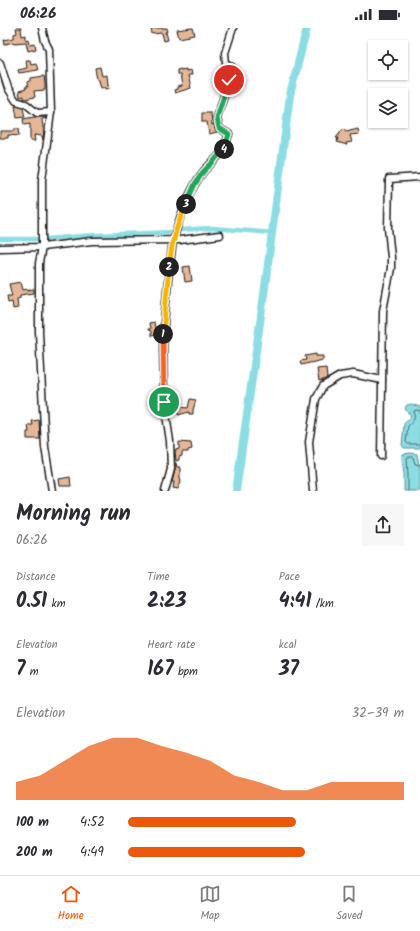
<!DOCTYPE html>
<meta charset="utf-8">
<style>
body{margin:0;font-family:Kalam,sans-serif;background:#f7f7f7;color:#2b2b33;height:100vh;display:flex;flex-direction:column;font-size:15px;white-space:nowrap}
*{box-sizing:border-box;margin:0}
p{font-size:13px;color:#7c7c81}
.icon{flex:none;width:22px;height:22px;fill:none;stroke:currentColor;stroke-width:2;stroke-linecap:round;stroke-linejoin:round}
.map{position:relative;height:463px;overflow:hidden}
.panel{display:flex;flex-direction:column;background:#fff;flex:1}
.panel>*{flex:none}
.fabs{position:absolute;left:368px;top:12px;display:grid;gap:8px}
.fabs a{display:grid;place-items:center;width:40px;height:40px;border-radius:0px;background:#fff;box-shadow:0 1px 3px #0004;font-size:20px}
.pin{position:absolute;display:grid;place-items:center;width:34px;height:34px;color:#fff;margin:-17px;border:2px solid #fff;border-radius:50%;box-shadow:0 1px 4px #0007}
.km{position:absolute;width:20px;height:20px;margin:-10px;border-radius:50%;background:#222;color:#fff;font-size:11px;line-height:20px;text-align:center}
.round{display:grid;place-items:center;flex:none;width:42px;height:42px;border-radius:0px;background:#f7f7f7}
.overview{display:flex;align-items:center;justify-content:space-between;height:68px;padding:0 16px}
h1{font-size:22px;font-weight:800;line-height:30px}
.figures{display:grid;grid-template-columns:repeat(3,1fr);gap:6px;height:68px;padding:4px 16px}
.figures div{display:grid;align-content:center}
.figures b{font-size:20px;font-weight:800}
.figures small{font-size:11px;font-weight:400}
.figures p{font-size:11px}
.chart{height:112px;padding:8px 16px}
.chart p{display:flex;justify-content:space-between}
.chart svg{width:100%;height:72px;margin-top:4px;fill:#ea580c;opacity:.7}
ul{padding:0 16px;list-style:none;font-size:13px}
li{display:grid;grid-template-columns:64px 48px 1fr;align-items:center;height:30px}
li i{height:10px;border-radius:5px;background:#ea580c}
.status{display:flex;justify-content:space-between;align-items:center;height:28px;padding:0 20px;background:#fff;direction:ltr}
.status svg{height:11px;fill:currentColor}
.tabs{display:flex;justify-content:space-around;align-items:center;height:56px;border-top:1px solid #e1e1e2;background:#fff;font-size:11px;color:#7c7c81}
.tabs a{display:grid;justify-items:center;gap:2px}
.tabs .current{color:#ea580c}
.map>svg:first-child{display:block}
.water{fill:#8cdde3;stroke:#5f9093}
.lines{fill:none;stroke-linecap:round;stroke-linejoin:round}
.shore{stroke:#49696c;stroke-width:1}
.canal{stroke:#8cdde3;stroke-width:4.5}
.river{stroke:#8cdde3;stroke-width:8}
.building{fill:#e5b796;stroke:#1c1c1c}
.minor-casing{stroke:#1c1c1c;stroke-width:9}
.minor{stroke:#fff;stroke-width:6}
.split-1-casing{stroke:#fff;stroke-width:8}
.split-2-casing{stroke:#fff;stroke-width:8}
.split-3-casing{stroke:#fff;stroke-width:8}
.split-4-casing{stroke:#fff;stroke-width:8}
.split-5-casing{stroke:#fff;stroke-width:8}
.split-1{stroke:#f0652b;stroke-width:5}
.split-2{stroke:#f5b400;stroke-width:5}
.split-3{stroke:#f5b400;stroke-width:5}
.split-4{stroke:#22a559;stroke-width:5}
.split-5{stroke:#22a559;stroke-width:5}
</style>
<div class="status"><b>06:26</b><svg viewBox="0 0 49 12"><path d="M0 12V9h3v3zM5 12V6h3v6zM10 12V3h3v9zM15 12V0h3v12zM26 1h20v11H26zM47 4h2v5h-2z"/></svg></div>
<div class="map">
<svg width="420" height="463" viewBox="0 0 420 463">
<rect width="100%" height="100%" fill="#fff"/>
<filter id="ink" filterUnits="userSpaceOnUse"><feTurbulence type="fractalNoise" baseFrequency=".025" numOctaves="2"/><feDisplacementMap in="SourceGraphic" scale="8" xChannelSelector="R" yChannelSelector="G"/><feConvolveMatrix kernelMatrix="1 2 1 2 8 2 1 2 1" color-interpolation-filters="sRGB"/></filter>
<g filter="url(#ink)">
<g class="water">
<path d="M 411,376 L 420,379 L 420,420 L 404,420 L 402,417 L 404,396 C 407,391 412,393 410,386 L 407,384 L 405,380 L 407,377 Z"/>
<polygon points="411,425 417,426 420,441 420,463 404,463 404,446 402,431 403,426"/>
</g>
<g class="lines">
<g class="shore">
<path d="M 420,383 L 416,382 L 414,383 C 415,393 414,392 408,398 L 406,414 L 408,416 L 420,416"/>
<polyline points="408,463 408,446 407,430 408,429 413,429 415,436 420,437"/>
</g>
<g class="canal">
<polyline points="180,202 212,200 272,205"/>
<polyline points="0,211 38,211"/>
<polyline points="46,211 95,207 152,205 172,204"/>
</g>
<polyline class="river" points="236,463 263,274 290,67 307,0"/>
</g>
<g class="building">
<polygon points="16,0 21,0 22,8 26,7 26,12 29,11 30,17 35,16 36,21 28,23 26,14 14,15 14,14 5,16 4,12 14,10 14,6 17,5"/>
<polygon points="151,0 167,0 168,4 166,4 168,12 164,13 162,5 152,6"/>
<polygon points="191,0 193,0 195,7 179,10 177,2"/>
<polygon points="26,32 30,32 31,36 36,35 38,42 19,45 18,42 27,40"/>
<polygon points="100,39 102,48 107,47 108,57 109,56 110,60 106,61 105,59 101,60 99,52 97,52 95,40"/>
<polygon points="181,41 181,42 186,41 186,43 191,42 192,47 188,47 191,60 175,65 174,62 177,61 177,59 182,58 180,46 177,46 177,42"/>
<polygon points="226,44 224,52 214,54 214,48 220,48 219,45"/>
<polygon points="44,48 45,56 45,62 34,63 35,69 25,71 24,71 24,68 20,69 19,63 26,61 25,59 28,59 27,54 31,53 31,50"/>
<polygon points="15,78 23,80 25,89 17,90"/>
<polygon points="202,85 211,85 212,97 214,96 215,101 217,104 209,106 207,94 202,94"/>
<polygon points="34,89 46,89 46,90 42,91 43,100 44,100 43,112 42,108 34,107 35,113 30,113 30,96 24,97 23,91"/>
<polygon points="14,101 18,101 19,108 8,107 8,110 0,110 0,103 14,103"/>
<polygon points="343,101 346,104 358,101 359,106 350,107 352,114 346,115 347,117 337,114 338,110 336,110"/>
<polygon points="190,238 192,253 185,254 183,239"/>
<polygon points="21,254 23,262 28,261 28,262 34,261 34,265 20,267 20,270 17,271 18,280 13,281 12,273 8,274 7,268 12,268 9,256"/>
<polygon points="154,294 155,300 159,299 159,303 157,303 157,307 151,308 151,303 148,302 148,301 150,301 149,295"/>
<polygon points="316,326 316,328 323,328 323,332 301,337 300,333 306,332 305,328"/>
<polygon points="326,340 327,350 323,352 319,353 317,341"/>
<polygon points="190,371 196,372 193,382 193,386 189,386 189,384 178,387 179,386 172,385 172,379 179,379 188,380"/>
<polygon points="39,392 40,411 27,411 27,404 29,404 28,397 33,397 32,393"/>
<polygon points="179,414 191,415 192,421 188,422 188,424 182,424 182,428 179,429 179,432 176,433 175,422 179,421"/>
<polygon points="175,435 176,435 177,439 180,439 180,449 181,453 178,461 173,460 174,454 172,454 175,442"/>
<polygon points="70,449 71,458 60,458 59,451"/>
</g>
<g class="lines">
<g class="minor-casing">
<g id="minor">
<polyline points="42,0 45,13 49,21 51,84 42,152 42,219 39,235 39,304 45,419 52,463"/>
<polyline points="0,35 8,60 16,73 26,76 37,85 51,84"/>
<path d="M 174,212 C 177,194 191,159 203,144 C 210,136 218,130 224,121 C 226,117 227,111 229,106 L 219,100 L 217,90 L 229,52 L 232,38 L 226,35 L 225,25 L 233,0"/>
<polyline points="0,220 42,219 92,213 180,212 220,207"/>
<polyline points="381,428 383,283 391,240 391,229 388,200 389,151 420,149"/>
<polyline points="165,463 171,441 170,413 164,374 163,307 168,252 173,212"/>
<polyline points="313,463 309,414 316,371 323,358 340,348 353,346 382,352"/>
</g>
</g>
<use href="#minor" class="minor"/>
</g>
</g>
<g class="lines" filter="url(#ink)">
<g class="split-1-casing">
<polyline id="split-1" points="163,306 164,374"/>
</g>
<g class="split-2-casing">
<polyline id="split-2" points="163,306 169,239"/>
</g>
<g class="split-3-casing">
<polyline id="split-3" points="169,239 173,212 174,212 176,202 186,176"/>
</g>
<g class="split-4-casing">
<polyline id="split-4" points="186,176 195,156 203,144 213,134 224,121"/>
</g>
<g class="split-5-casing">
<polyline id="split-5" points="224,121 229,106 219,100 217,90 229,52"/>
</g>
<use href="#split-1" class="split-1"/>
<use href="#split-2" class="split-2"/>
<use href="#split-3" class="split-3"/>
<use href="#split-4" class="split-4"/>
<use href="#split-5" class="split-5"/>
</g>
</svg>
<div class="fabs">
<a><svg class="icon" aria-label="locate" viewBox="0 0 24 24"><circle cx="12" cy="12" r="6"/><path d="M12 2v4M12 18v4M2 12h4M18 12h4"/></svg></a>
<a><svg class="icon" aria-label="layers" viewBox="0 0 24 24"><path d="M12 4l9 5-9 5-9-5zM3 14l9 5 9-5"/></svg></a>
</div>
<div class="pin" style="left:164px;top:374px;background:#1e9e55"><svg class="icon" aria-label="arrive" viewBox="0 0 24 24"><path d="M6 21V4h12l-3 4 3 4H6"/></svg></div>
<div class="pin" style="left:229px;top:52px;background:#d93025"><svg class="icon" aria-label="check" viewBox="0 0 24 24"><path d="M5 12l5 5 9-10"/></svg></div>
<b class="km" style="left:163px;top:306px">1</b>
<b class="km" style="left:169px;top:239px">2</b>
<b class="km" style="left:186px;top:176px">3</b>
<b class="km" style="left:224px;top:121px">4</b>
</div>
<section class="panel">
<div class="overview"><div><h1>Morning run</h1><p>06:26</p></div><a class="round"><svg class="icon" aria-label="share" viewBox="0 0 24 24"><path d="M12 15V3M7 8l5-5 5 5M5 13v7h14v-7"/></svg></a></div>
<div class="figures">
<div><p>Distance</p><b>0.51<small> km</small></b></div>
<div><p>Time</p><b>2:23</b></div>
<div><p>Pace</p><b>4:41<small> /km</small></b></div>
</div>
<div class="figures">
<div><p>Elevation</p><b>7<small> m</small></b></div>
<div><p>Heart rate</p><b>167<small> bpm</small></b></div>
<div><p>kcal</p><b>37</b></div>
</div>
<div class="chart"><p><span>Elevation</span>32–39 m</p>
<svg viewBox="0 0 160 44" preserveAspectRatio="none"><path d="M0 44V33L10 29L20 20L30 11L40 6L50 6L60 11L70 15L80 20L90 29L100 33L110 38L120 38L130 33L140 33L150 33L160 33V44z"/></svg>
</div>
<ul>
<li><b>100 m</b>4:52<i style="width:61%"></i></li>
<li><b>200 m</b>4:49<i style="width:64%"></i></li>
</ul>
</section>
<nav class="tabs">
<a class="current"><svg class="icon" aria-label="home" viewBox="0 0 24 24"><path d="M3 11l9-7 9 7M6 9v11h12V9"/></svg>Home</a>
<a><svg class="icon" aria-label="map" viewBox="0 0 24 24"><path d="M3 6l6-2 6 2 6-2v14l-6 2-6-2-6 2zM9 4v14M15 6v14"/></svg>Map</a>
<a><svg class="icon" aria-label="saved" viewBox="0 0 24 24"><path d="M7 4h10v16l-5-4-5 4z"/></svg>Saved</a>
</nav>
